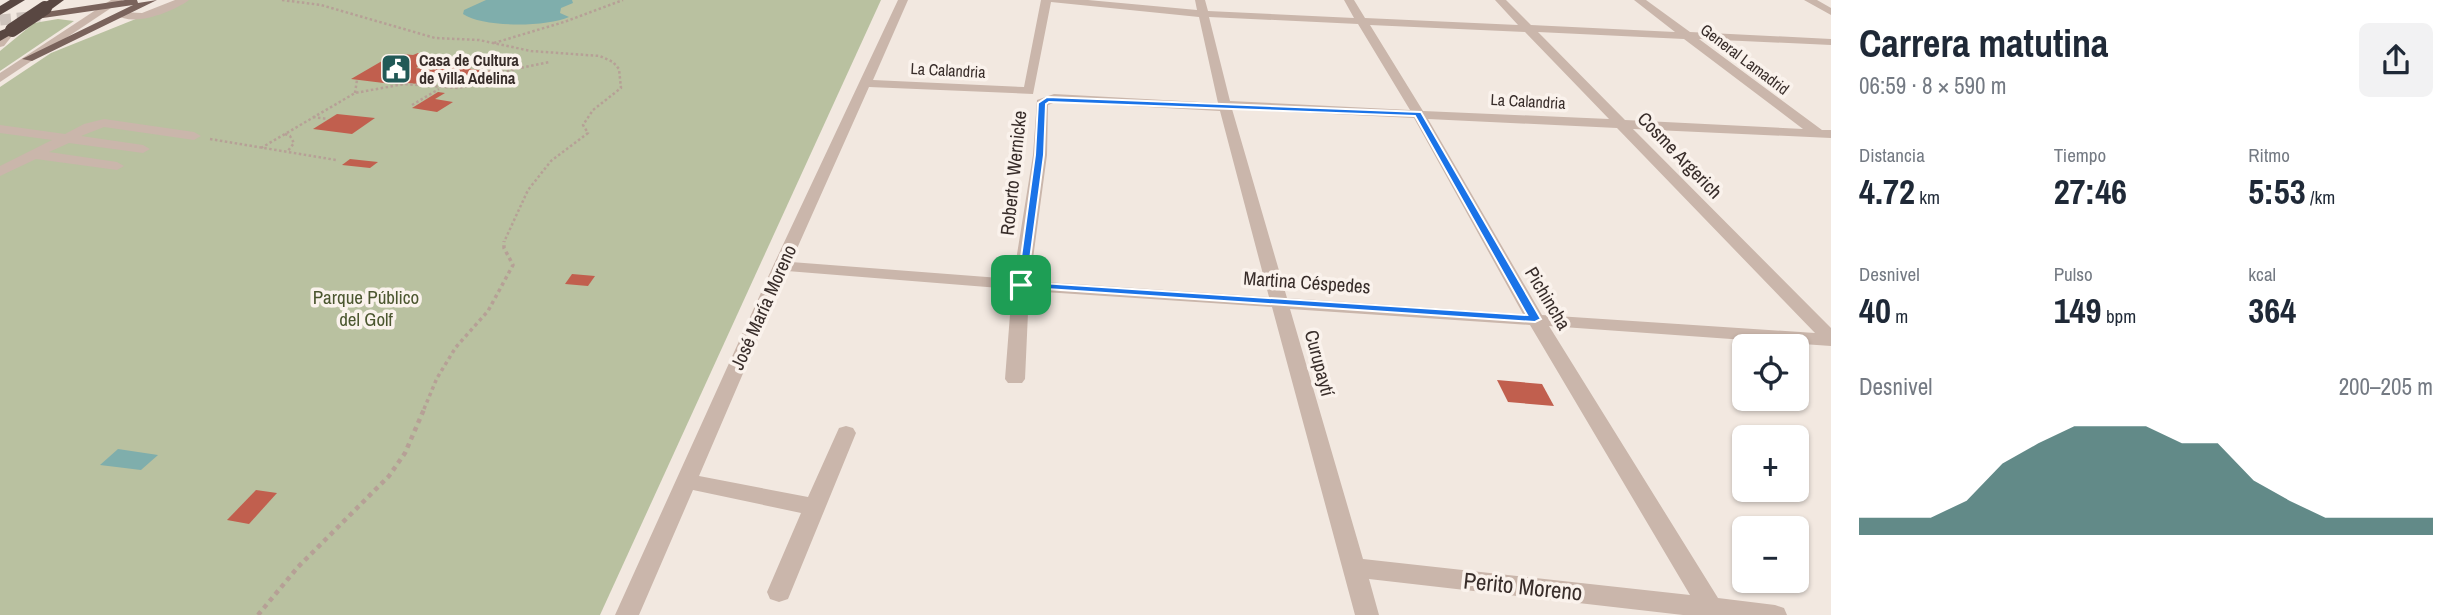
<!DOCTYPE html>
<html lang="es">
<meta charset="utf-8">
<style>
body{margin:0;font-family:"Archivo Narrow",sans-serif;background:#f2f2f3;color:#1f2937;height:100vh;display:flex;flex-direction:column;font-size:26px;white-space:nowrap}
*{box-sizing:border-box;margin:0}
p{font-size:23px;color:#747a83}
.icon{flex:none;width:38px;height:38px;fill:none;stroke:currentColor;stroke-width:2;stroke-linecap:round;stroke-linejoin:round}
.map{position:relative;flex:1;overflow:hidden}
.drawer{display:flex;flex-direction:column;background:#fff;width:630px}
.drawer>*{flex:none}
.fabs{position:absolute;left:1732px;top:334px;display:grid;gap:14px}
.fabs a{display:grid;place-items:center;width:77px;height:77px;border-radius:10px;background:#fff;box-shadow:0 2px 5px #0004;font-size:35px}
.pin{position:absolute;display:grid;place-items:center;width:60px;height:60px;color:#fff;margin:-30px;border-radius:14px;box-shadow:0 4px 10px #0006}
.round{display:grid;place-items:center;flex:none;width:74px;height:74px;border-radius:10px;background:#f2f2f3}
.headline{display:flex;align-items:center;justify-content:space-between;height:119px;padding:0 28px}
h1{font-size:38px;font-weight:700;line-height:52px}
.stats{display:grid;grid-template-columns:repeat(3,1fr);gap:10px;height:119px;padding:7px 28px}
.stats div{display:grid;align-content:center}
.stats b{font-size:35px;font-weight:700}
.stats small{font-size:19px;font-weight:400}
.stats p{font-size:19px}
.chart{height:196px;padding:14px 28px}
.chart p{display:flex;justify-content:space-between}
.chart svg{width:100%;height:126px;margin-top:7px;fill:#215957;opacity:.7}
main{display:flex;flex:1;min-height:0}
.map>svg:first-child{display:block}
.green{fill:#b9c1a0}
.water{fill:#7faeac}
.building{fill:#c15f4e}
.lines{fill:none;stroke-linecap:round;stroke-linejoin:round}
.major-tunnel{stroke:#cdc3bc;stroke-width:11;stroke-dasharray:11 6;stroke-linecap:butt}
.path-far2{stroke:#b6a096;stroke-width:2.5;stroke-dasharray:2.5 2.5;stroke-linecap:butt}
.path-far1{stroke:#b6a096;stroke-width:3.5;stroke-dasharray:3.5 3.5;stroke-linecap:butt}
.path{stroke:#b6a096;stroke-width:4.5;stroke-dasharray:4.5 4.5;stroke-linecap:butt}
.minor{fill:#cab6ab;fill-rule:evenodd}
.major{fill:#7a635c;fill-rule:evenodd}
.highway{fill:#594742;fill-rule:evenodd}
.highway-bridge{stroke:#594742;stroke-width:14}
.route{fill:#1a73e8;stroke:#fff;stroke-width:2;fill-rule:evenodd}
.labels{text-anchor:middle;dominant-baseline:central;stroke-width:7;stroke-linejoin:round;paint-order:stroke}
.far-street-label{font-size:16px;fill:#382d2a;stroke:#faf2ec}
.far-poi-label{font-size:16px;font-weight:bold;fill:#382d2a;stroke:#faf2ec;text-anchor:start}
.street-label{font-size:19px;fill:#382d2a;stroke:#faf2ec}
.park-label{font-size:19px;fill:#4b562f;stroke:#faf2ec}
.near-street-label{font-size:23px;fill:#382d2a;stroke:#faf2ec}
</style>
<main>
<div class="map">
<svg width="1831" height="615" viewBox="0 0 1831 615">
<rect width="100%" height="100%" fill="#f2e8e0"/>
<g class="green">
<polygon points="183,0 881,0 600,615 0,615 0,87 51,53"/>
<polygon points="58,19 74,21 0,71 0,51 34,23"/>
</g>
<g class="water">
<path d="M 486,0 L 572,0 L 573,3 L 561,8 L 560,13 L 569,17 C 546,27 484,28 463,14 L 464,10 Z"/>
<polygon points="118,449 158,455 141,470 100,465"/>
</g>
<g class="building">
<polygon points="418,53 434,58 416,68 432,70 440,65 495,72 479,83 472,82 467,86 434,81 418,84 397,82 392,84 351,79 382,61 388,62 402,54 413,55"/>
<polygon points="438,92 445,93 435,99 453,102 437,112 412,108"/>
<polygon points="337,114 375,118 352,134 313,129"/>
<polygon points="350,159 378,162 370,168 342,165"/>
<polygon points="572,274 595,276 588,286 565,284"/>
<polygon points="1497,380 1542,384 1554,406 1508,402"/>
<polygon points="256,490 277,493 249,524 227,520"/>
</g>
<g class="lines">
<polyline class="major-tunnel" points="0,20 40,16"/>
<g class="path-far2">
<polyline points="282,0 321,5 435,38 479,40 531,51 600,56 613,62 619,69 621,88 593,110 583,125 588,133 551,161 528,190 504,242"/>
<polyline points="494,43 564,22 623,0"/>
<polyline points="434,63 493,70"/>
<polyline points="427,68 440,59"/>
<polyline points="492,74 549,62"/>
<polyline points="355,93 357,80"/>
<polyline points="412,105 439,89"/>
<polyline points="313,117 328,119"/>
<polyline points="285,134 290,136 294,143 287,152"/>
<polyline points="210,139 336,160"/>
<polyline points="261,148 355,93 404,84 458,88 473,85 495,70"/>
</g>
<polyline class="path-far1" points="424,409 437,378 456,347 488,311 513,265 504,248 504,241"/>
<polyline class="path" points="258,615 298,567 389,476 405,453 425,407"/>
<g class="minor">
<polygon points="111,0 123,0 0,82 0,73"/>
<path d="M 175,0 L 189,0 C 173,12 134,27 116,15 L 121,12 L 142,13 Z"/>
<path d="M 898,0 L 908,0 L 873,80 L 1024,87 L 1041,0 L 1088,0 L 1197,10 L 1195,0 L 1205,0 L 1208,11 L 1354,18 L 1344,0 L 1354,0 L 1365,18 L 1518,25 L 1495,0 L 1506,0 L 1531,25 L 1675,32 L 1634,0 L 1646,0 L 1690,32 L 1831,39 L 1831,45 L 1699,39 L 1822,130 L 1831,130 L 1831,138 L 1633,129 L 1831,328 L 1831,346 L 1549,326 L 1718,598 L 1775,605 L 1784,608 L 1787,615 L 1683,615 L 1369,579 L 1379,615 L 1355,615 L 1272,307 L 1029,291 L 1025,379 L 1022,383 L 1008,383 L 1005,379 L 1012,289 L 787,271 L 699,476 L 808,497 L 839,428 L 846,426 L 853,428 L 856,433 L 788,599 L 779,602 L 770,599 L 767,592 L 801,513 L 693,490 L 639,615 L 615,615 L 773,266 ZM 1051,2 L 1199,17 L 1218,103 L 1054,94 L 1037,100 L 1033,155 L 1013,279 L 791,262 L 869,87 L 1033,94 ZM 1209,17 L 1358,24 L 1410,110 L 1230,101 ZM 1370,25 L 1525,32 L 1609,119 L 1423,111 ZM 1538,32 L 1684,39 L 1803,129 L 1625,120 ZM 1056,102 L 1220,111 L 1269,297 L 1030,281 L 1047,155 L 1048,105 ZM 1232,109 L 1414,118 L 1523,314 L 1287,298 ZM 1428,119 L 1617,128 L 1815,333 L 1542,315 ZM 1290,309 L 1530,325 L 1690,595 L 1363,559 Z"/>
<polygon points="1804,0 1817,0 1831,8 1831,15"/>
<polygon points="6,29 16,31 4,46 0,47 0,36"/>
<polygon points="104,119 194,132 201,136 194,140 104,127 81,136 143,145 150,149 143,153 69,143 49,152 117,162 124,166 117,170 36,159 0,176 0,166 52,140 0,133 0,125 65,134 84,124"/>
</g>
<polygon class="major" points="125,0 137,0 138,3 157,0 32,61 22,59 133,5 43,18 39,17 39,13"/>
<g class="highway">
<polygon points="10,0 25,0 0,15 0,6"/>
<polygon points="49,0 64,0 49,11 41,11 41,5"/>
<polygon points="12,26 19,30 0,41 0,31"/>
</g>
<polyline class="highway-bridge" points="12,30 45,8"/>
</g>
<path class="route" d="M 1047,97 L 1421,112 L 1541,319 L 1535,322 L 1017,287 L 1035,155 L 1038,103 ZM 1049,102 L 1415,116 L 1527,315 L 1027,282 L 1044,155 L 1046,104 Z"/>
<defs>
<g id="civic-square" transform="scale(1.575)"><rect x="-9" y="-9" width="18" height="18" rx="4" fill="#215957" stroke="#faf2ec"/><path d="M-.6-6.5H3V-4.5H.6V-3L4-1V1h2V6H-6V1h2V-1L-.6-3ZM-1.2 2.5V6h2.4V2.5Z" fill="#fff"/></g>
</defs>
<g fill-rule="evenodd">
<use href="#civic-square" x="396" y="69"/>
</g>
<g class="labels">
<g class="far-street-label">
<text transform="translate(1745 59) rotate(37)">General Lamadrid</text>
<text transform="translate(948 70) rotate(3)">La Calandria</text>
<text transform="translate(1528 101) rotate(3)">La Calandria</text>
</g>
<g class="far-poi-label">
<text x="419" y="60">Casa de Cultura<tspan x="419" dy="18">de Villa Adelina</tspan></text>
</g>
<g class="street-label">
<text transform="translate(1680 155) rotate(46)">Cosme Argerich</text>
<text transform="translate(1013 173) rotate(-84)">Roberto Wernicke</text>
<text transform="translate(1307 282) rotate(4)">Martina Céspedes</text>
<text transform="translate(1548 298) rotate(59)">Pichincha</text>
<text transform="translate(763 307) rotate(-66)">José María Moreno</text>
<text transform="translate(1320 363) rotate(75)">Curupaytí</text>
</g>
<g class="park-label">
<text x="366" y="297">Parque Público<tspan x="366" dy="22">del Golf</tspan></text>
</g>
<g class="near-street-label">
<text transform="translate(1523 586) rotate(6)">Perito Moreno</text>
</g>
</g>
</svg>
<div class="fabs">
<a><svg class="icon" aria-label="locate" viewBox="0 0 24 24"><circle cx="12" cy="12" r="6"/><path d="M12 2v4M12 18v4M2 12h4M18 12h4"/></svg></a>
<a>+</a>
<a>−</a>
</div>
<div class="pin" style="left:1021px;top:285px;background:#1e9e55"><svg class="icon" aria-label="arrive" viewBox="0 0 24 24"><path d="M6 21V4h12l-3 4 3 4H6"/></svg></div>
</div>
<section class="drawer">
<div class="headline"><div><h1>Carrera matutina</h1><p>06:59 · 8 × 590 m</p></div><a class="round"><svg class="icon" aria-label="share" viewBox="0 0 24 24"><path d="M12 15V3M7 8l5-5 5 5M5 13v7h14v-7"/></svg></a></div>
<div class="stats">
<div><p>Distancia</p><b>4.72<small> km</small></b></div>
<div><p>Tiempo</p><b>27:46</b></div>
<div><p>Ritmo</p><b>5:53<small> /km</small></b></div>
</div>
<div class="stats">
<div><p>Desnivel</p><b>40<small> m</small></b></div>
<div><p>Pulso</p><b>149<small> bpm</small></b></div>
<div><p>kcal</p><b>364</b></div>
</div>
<div class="chart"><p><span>Desnivel</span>200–205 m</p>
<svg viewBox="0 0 160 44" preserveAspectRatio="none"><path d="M0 44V38L10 38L20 38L30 32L40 19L50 12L60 6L70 6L80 6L90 12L100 12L110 25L120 32L130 38L140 38L150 38L160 38V44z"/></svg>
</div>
</section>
</main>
